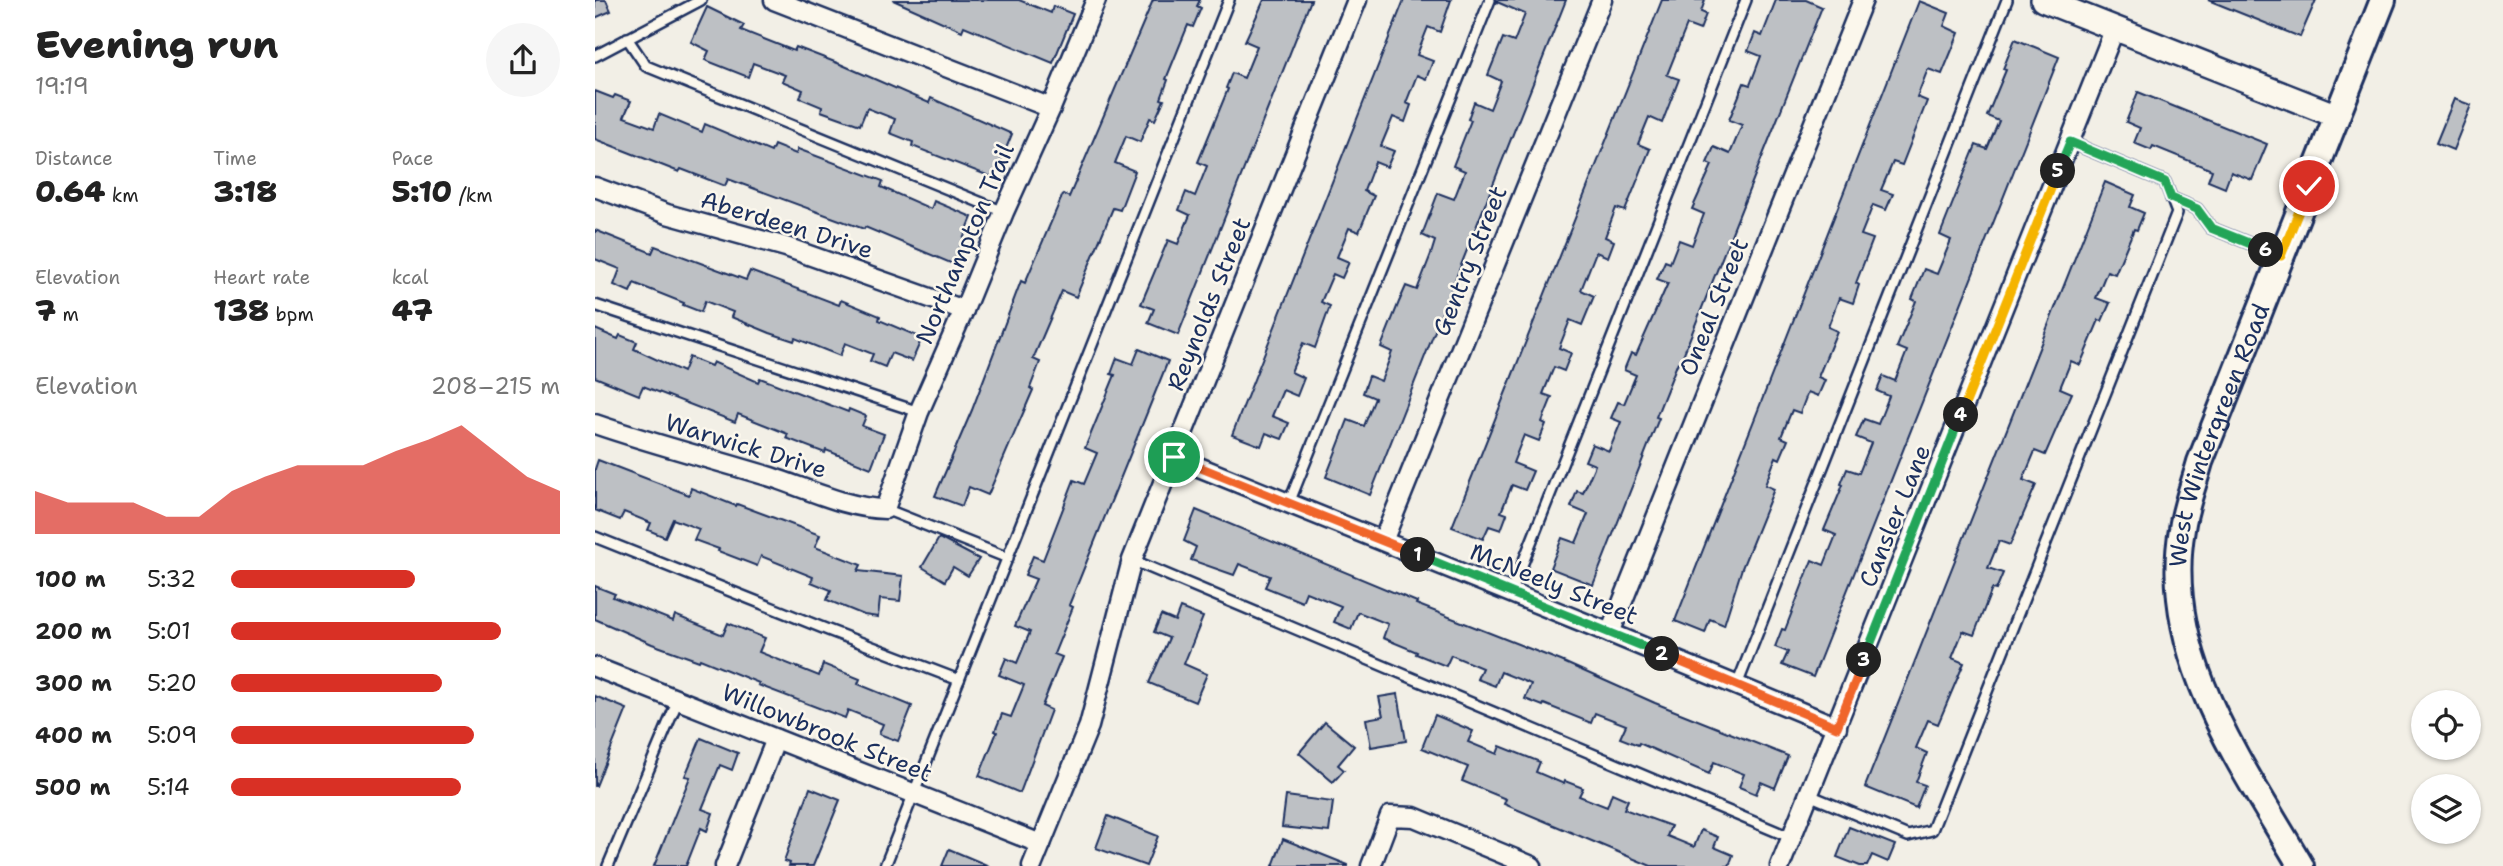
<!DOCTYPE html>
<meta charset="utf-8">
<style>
body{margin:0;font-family:"Shantell Sans",sans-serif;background:#f6f6f6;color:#222;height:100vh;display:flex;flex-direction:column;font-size:26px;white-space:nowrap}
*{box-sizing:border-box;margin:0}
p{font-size:23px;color:#767676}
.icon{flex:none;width:38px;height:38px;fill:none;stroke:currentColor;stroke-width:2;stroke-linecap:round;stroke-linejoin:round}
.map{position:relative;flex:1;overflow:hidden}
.sheet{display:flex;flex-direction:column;background:#fff;width:595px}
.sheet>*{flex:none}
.buttons{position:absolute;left:1816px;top:690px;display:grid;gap:14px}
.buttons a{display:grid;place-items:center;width:70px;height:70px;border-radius:50%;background:#fff;box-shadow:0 2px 5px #0004;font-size:35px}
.pin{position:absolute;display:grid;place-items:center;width:60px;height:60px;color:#fff;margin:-30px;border:4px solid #fff;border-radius:50%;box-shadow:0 2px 7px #0007}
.km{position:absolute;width:35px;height:35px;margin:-18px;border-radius:50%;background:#222;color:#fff;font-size:19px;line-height:35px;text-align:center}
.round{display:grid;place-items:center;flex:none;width:74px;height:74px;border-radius:37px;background:#f6f6f6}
.headline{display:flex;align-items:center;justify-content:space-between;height:119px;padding:0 35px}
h1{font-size:38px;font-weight:800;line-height:52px}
.figures{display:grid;grid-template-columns:repeat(3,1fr);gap:10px;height:119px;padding:7px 35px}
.figures div{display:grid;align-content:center}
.figures b{font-size:30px;font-weight:800}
.figures small{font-size:19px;font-weight:400}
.figures p{font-size:19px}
.chart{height:196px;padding:14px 35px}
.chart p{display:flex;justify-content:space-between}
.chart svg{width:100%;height:126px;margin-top:7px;fill:#d93025;opacity:.7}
ul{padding:0 35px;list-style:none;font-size:23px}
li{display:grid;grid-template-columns:112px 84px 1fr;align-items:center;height:52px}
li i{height:18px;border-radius:9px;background:#d93025}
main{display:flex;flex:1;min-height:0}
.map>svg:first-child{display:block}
.building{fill:#bdc0c4;stroke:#1b2f5e;stroke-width:2}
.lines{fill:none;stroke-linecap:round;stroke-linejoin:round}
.service-casing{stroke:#1b2f5e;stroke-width:14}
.minor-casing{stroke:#1b2f5e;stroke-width:23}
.tertiary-casing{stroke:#1b2f5e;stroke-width:28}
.secondary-casing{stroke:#1b2f5e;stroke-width:30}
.service{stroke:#fbf7ec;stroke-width:9}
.minor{stroke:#fbf7ec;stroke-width:18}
.tertiary{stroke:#fbf7ec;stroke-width:23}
.secondary{stroke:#fbf7ec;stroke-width:24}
.split-1-casing{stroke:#fff;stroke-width:14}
.split-2-casing{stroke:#fff;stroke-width:14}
.split-3-casing{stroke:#fff;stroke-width:14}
.split-4-casing{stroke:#fff;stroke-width:14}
.split-5-casing{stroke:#fff;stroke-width:14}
.split-6-casing{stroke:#fff;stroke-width:14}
.split-7-casing{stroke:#fff;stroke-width:14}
.split-1{stroke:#f0652b;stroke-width:9}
.split-2{stroke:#22a559;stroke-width:9}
.split-3{stroke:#f0652b;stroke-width:9}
.split-4{stroke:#22a559;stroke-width:9}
.split-5{stroke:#f5b400;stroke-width:9}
.split-6{stroke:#22a559;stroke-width:9}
.split-7{stroke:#f5b400;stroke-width:9}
.labels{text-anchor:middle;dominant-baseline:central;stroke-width:5;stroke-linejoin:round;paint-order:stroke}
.street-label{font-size:24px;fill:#1b2f5e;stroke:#fbf7ec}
</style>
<main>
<section class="sheet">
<div class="headline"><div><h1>Evening run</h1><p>19:19</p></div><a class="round"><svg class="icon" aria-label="share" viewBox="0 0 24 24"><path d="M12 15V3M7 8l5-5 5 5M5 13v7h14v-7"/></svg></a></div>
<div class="figures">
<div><p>Distance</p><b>0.64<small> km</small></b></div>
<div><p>Time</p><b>3:18</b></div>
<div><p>Pace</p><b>5:10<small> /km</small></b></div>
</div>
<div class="figures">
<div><p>Elevation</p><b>7<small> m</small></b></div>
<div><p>Heart rate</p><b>138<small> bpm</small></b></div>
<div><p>kcal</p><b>47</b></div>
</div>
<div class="chart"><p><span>Elevation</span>208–215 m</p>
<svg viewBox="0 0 160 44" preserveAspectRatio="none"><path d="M0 44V29L10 33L20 33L30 33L40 38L50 38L60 29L70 24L80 20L90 20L100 20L110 15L120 11L130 6L140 15L150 24L160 29V44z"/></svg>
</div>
<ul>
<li><b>100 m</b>5:32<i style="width:56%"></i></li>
<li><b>200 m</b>5:01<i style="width:82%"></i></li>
<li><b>300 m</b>5:20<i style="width:64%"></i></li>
<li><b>400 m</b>5:09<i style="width:74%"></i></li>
<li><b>500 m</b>5:14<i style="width:70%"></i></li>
</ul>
</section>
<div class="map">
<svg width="1908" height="866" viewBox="0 0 1908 866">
<rect width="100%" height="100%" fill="#f2efe6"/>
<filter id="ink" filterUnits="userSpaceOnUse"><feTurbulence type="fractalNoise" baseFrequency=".0143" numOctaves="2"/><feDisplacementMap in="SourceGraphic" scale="14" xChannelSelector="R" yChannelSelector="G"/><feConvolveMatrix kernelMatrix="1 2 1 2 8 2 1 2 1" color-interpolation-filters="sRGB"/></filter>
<g filter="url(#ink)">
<g class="building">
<polygon points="0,0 11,0 16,11 0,18"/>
<polygon points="298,0 424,0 456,13 458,6 478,14 458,63 369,26 367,31"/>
<polygon points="558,0 605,0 602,6 606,8 598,27 593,25 571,79 573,80 566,99 569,100 560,120 555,118 545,142 531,136 520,163 540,171 525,210 518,208 481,297 467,291 438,359 445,362 435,388 438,390 393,495 374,487 367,506 340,496 377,410 426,281 430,283 468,194 474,197"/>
<polygon points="669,0 716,0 583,335 553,323 559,309 546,304 573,240 583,244 595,215 584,210 591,192 600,196 612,166 603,162 633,89 631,88 637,73 649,78 662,46 650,41"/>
<polygon points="809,0 856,0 845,32 833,27 822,55 838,61 831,79 822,75 811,103 816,105 810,122 798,117 786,146 799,151 792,167 780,162 769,191 779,196 764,232 754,228 742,257 754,262 747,278 738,274 726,302 735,306 720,348 708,343 696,372 709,378 702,396 688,390 677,416 694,423 687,439 671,433 666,446 637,435"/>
<polygon points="902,0 971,0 775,495 731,477 753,420 769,426 780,398 768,393 774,376 786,381 797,352 786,347 804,302 811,286 822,290 836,254 840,241 827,235 843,193 859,199 870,171 858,166 876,120 873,119 879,102 895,109 906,81 893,75 908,38 919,42 930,14 902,2"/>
<polygon points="1067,0 1110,0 1106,12 1111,14 1105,30 1092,25 1072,75 1084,79 1074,105 1067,123 1054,117 1043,144 1055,149 1030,211 1021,208 1010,237 1019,241 1013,257 1001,252 986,290 999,296 987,325 975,320 964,348 976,353 969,371 959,367 948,394 957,397 947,422 951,424 944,441 929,435 918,463 938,471 930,490 917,485 906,512 912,514 906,530 894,526 888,539 857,527"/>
<polygon points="1181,0 1211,0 1227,7 1085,363 1083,362 1061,417 1064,418 998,585 955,568 967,538 981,543 993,514 976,507 982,491 988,493 1000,465 990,461 997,444 1014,451 1026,422 1016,418 1023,402 1029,404 1041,375 1029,370 1036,353 1041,355 1073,283 1062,279 1070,261 1075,263 1084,240 1097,245 1109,214 1097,209 1117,165 1112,163 1119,147 1135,154 1147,125 1134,120 1149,83 1155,85 1166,56 1153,51 1160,33 1167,36"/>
<polygon points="1613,0 1721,0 1705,37"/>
<polygon points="1324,1 1354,13 1349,26 1364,33 1347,74 1333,69 1322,97 1332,101 1307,165 1298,162 1286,190 1298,194 1291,210 1278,205 1266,235 1278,239 1261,283 1264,285 1258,303 1244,298 1233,327 1242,331 1223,377 1230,380 1223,396 1213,392 1205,413 1197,410 1186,437 1193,440 1185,459 1181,457 1170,485 1179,489 1147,568 1129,625 1115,619 1110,633 1080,621"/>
<polygon points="112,7 149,25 146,30 199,51 201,47 245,64 334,103 336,98 417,134 399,178 317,146 318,142 295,133 300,119 272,108 265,125 226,111 227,107 205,98 208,90 187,81 190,75 158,63 153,77 110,60 114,51 96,42"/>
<polygon points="1420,39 1464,57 1218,677 1187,665 1193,652 1180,647 1187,629 1190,630 1217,560 1229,565 1241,535 1229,530 1248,485 1246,484 1252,469 1264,473 1276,443 1261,437 1269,419 1283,424 1294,396 1282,391 1288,376 1300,381 1312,351 1302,347 1321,301 1317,299 1329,269 1342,274 1356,240 1345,235 1374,162 1381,145 1392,149 1404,121 1392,116 1411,70 1408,69"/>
<polygon points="0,91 18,98 20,95 36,101 29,117 59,128 64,114 107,132 110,124 176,152 179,145 201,154 203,149 288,181 286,187 336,209 339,201 377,217 358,264 270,227 269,229 133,179 130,186 86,169 84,172 0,139"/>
<polygon points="1543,92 1672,144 1657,180 1636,172 1630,188 1613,181 1617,170 1558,146 1556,150 1539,143 1545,128 1531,122"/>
<polygon points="1859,99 1876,105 1858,150 1841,143"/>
<polygon points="1510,182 1540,195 1535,207 1549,213 1542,230 1539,229 1520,274 1512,271 1501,298 1515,303 1507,321 1504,320 1485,365 1476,361 1465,388 1477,393 1470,409 1450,455 1440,451 1428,480 1441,485 1415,545 1404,541 1393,568 1408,573 1401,590 1397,589 1379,635 1368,631 1357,658 1369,663 1343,724 1333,720 1321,748 1332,753 1321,782 1330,785 1321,808 1270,787"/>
<polygon points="0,230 57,253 60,246 151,280 155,271 244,305 246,300 285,316 284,320 327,338 317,361 296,353 290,367 275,361 278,354 250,343 245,356 200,338 199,341 175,333 136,317 138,312 110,301 106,312 88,305 89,303 39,283 35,292 19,285 25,269 0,259"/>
<polygon points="0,329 23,339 25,335 42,342 39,349 88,372 94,357 116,366 118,362 163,382 165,378 253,412 254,409 271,416 267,426 289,434 276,468 231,450 230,453 191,438 193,434 143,414 140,422 48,386 44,395 0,377"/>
<polygon points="544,349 573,361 474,605 478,607 459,654 467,657 447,706 456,710 425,793 384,776 402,732 400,731 407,714 416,717 429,685 404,675 411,658 422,663 435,632 420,626 441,579 430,575 438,556 448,560 479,480 489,484 502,453 490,448 520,375 516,374 522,358 538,364"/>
<polygon points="3,460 94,495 96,488 141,506 142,504 225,535 220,547 266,565 263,571 308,576 305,601 285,599 283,617 269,615 232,600 236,590 216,582 218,577 166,556 162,566 123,551 124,549 99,540 104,529 78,519 70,537 53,530 56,523 29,512 25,520 0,510 0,469"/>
<polygon points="601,510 822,602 821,604 966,661 1060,703 1193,756 1180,788 1166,782 1161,794 1144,787 1149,774 1119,762 1114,774 1044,743 1043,745 1025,738 1031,725 1000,713 996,723 949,704 948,706 930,699 936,684 906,672 900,686 882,679 887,668 856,655 851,666 821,654 822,652 788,638 793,624 763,612 756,629 739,622 746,606 711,592 707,602 670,587 675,576 644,564 639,575 596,560 601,547 589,541"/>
<polygon points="344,538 384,559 373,576 358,567 350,581 327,567"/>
<polygon points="0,586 20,594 18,597 78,621 80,615 128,635 133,623 170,638 164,652 224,676 228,664 265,679 263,684 317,706 303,741 284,734 288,724 253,710 250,718 163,685 164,683 105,659 104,661 57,644 0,619"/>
<polygon points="585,608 608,617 589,664 612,674 600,702 554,683 574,638 559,632 566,615 580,621"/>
<polygon points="803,694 811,741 776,747 771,719 788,716 784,697"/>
<polygon points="0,696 32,709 1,786 0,786"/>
<polygon points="840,715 878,731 873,742 902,754 905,746 945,762 941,772 969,784 970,781 988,788 984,796 1012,807 1017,793 1033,800 1029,809 1076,826 1072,836 1099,847 1106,830 1123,837 1119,847 1138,855 1134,866 1056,866 909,804 911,799 867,781 873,767 827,748"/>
<polygon points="730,722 759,746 743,765 749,770 738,782 704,753"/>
<polygon points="106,738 143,753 137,770 125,765 107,809 118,813 112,831 106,828 91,866 59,866 95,777 90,776"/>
<polygon points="215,788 245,800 218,866 194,866 195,863 189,861"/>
<polygon points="691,796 738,802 734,832 687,827"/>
<polygon points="513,816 563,836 551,866 501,848"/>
<polygon points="1254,827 1300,845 1293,862 1277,855 1272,866 1265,866 1242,857"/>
<polygon points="688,839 753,865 753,866 678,866"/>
<polygon points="354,849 394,866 347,866"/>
</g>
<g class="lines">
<g class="service-casing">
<g id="service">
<polyline points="32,38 51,66 409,212"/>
<polyline points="0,56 106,0"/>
<polyline points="1576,198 1602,209 1616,228 1686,256"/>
<polyline points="0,305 324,412"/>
<polyline points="694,503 895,0"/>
<polyline points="290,509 413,558"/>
<polyline points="0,537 233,630 364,680"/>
<polyline points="537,560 1197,838"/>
<polyline points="916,593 1151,0"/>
<polyline points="1142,685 1412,0"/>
<polyline points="1214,795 1313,836 1337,830 1582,213 1570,182 1475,142"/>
<polyline points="13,866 83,700"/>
<polyline points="290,866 634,0"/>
</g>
</g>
<g class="minor-casing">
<g id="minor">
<polyline points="179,0 456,108"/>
<polyline points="0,187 72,214 191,247 369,310"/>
<path d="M 0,424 C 58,444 117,459 176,477 C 213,489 251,508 290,509 L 324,412 L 369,310 L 409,212 L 456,108 L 501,0"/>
<polyline points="579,457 1015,633 1242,727"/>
<polyline points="788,541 1007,0"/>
<polyline points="1015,633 1268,0"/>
<polyline points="0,667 446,844"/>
<polyline points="130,866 181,739"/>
<polyline points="437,866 494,726 537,560 762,0"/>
<polyline points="776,866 795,816 819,817 937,866"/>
<polyline points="1185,866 1520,28"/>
</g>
</g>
<g class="tertiary-casing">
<polyline id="tertiary" points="1448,0 1742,116"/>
</g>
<g class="secondary-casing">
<g id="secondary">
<path id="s1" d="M 1706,866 C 1647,765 1565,653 1587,529 C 1590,506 1599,484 1605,462 L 1788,0"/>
</g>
</g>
<use href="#service" class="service"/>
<use href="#minor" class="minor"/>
<use href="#tertiary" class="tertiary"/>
<use href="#secondary" class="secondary"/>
</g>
</g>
<g class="lines" filter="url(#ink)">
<g class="split-1-casing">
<polyline id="split-1" points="579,457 823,555"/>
</g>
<g class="split-2-casing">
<polyline id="split-2" points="823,555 1067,654"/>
</g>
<g class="split-3-casing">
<polyline id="split-3" points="1067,654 1242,727 1269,660"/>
</g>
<g class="split-4-casing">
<polyline id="split-4" points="1269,660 1366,415"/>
</g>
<g class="split-5-casing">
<polyline id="split-5" points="1366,415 1463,171"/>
</g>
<g class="split-6-casing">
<polyline id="split-6" points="1463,171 1475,142 1570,182 1576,198 1602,209 1616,228 1671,250"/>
</g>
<g class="split-7-casing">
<polyline id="split-7" points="1671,250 1686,256 1714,186"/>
</g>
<use href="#split-1" class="split-1"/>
<use href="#split-2" class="split-2"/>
<use href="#split-3" class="split-3"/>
<use href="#split-4" class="split-4"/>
<use href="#split-5" class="split-5"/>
<use href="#split-6" class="split-6"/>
<use href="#split-7" class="split-7"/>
</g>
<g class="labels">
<g class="street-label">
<text transform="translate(192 225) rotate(17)">Aberdeen Drive</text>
<text transform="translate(370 244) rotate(-67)">Northampton Trail</text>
<text transform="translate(875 261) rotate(-68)">Gentry Street</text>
<text transform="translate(614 304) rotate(-68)">Reynolds Street</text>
<text transform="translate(1119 307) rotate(-68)">Oneal Street</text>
<text stroke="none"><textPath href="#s1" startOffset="466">West Wintergreen Road</textPath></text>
<text transform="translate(151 446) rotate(17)">Warwick Drive</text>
<text transform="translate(1300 516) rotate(-68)">Cansler Lane</text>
<text transform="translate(959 584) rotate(22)">McNeely Street</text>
<text transform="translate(232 733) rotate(22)">Willowbrook Street</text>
</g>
</g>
</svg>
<div class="buttons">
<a><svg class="icon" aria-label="locate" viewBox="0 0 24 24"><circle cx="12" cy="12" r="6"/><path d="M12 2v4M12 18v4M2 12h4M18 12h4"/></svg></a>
<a><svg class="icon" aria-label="layers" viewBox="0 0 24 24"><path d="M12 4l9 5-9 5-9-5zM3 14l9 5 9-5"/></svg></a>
</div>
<div class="pin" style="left:579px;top:457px;background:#1e9e55"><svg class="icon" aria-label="arrive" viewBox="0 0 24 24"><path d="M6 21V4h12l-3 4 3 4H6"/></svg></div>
<div class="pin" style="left:1714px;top:186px;background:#d93025"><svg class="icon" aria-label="check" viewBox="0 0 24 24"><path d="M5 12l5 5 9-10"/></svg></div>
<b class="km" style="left:823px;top:555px">1</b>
<b class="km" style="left:1067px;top:654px">2</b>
<b class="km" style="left:1269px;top:660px">3</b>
<b class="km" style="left:1366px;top:415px">4</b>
<b class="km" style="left:1463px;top:171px">5</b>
<b class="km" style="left:1671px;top:250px">6</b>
</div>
</main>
